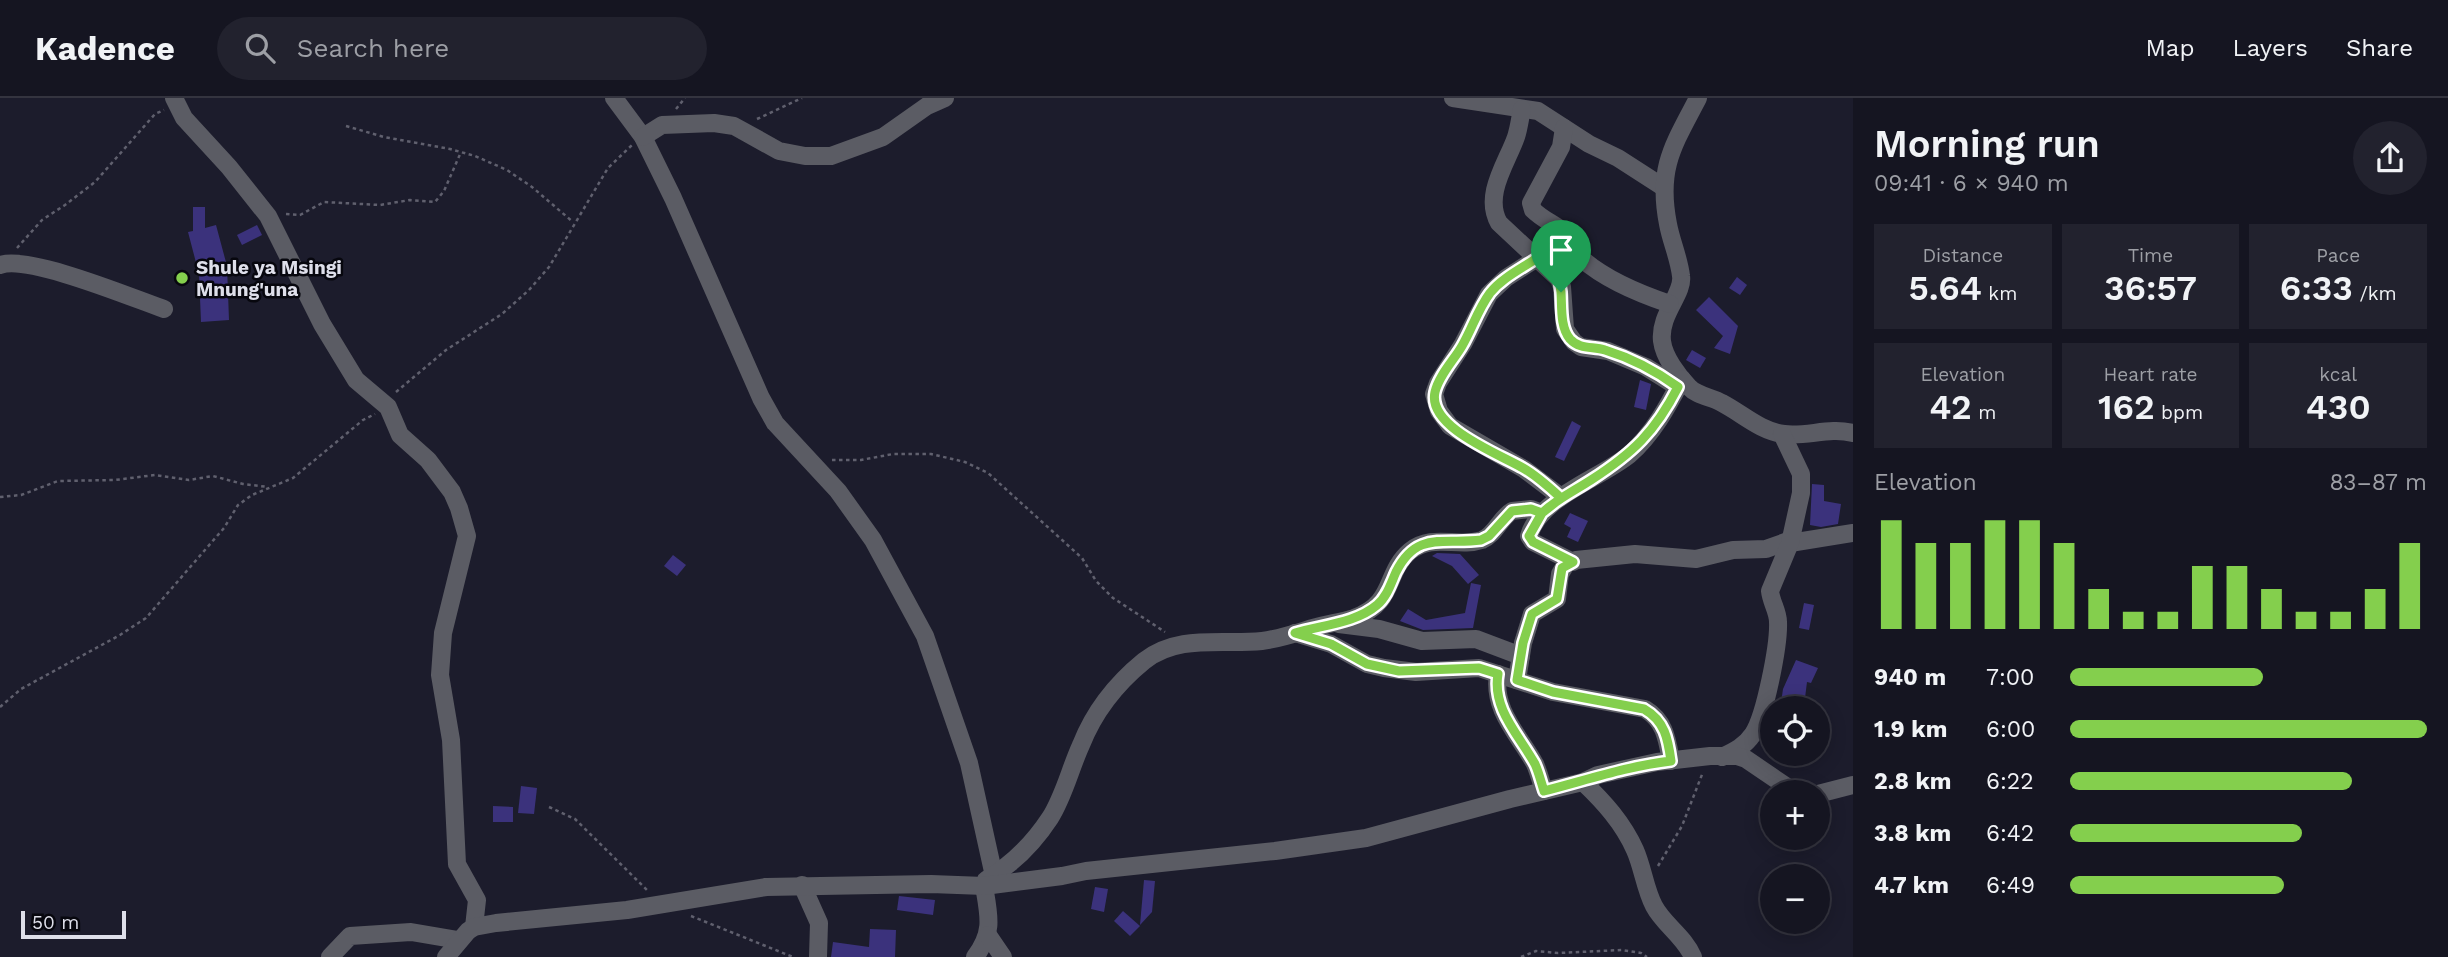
<!DOCTYPE html>
<meta charset="utf-8">
<style>
body{margin:0;font-family:"Work Sans",sans-serif;background:#22222e;color:#f1f3f6;height:100vh;display:flex;flex-direction:column;font-size:26px;white-space:nowrap}
*{box-sizing:border-box;margin:0}
p{font-size:23px;color:#9d9fa5}
.icon{flex:none;width:38px;height:38px;fill:none;stroke:currentColor;stroke-width:2;stroke-linecap:round;stroke-linejoin:round}
.map{position:relative;flex:1;overflow:hidden}
.sheet{display:flex;flex-direction:column;background:#151521;width:595px}
.sheet>*{flex:none}
.controls{position:absolute;left:1760px;top:598px;display:grid;gap:14px}
.controls a{display:grid;place-items:center;width:70px;height:70px;border-radius:50%;background:#151521;box-shadow:0 4px 18px #0003,0 0 0 2px #34343f;font-size:35px}
.scale{position:absolute;left:21px;bottom:18px;width:105px;box-sizing:border-box;padding-left:7px;border:4px solid #dedfea;border-top:0;font-size:19px;line-height:24px;white-space:nowrap;color:#dedfea;-webkit-text-stroke:5px #07070e;paint-order:stroke}
.pin{position:absolute;display:grid;place-items:center;width:60px;height:60px;color:#fff;margin:-72px -30px;border-radius:50% 50% 50% 0;rotate:-45deg;box-shadow:0 0 7px #0007}
.pin .icon{rotate:45deg}
.round{display:grid;place-items:center;flex:none;width:74px;height:74px;border-radius:37px;background:#22222e}
.summary{display:flex;align-items:center;justify-content:space-between;height:119px;padding:0 21px}
h1{font-size:38px;font-weight:600;line-height:52px}
.figures{display:grid;grid-template-columns:repeat(3,1fr);gap:10px;height:119px;padding:7px 21px}
.figures div{display:grid;align-content:center;border-radius:0px;background:#22222e;text-align:center}
.figures b{font-size:35px;font-weight:600}
.figures small{font-size:19px;font-weight:400}
.figures p{font-size:19px}
.chart{height:196px;padding:14px 21px}
.chart p{display:flex;justify-content:space-between}
.chart svg{width:100%;height:126px;margin-top:7px;stroke:#84cf4d;stroke-width:6}
ul{padding:0 21px;list-style:none;font-size:23px}
li{display:grid;grid-template-columns:112px 84px 1fr;align-items:center;height:52px}
li i{height:18px;border-radius:9px;background:#84cf4d}
header{display:flex;align-items:center;gap:42px;box-sizing:border-box;height:98px;padding:0 35px;background:#151521;border-bottom:2px solid #34343f}
header strong{font-size:33px}
nav{display:flex;gap:38px;margin-inline-start:auto;font-size:24px}
.search{width:490px;height:63px;background:#22222e;display:flex;align-items:center;gap:18px;box-sizing:border-box;padding:0 24px;border-radius:38px;color:#9d9fa5;font-size:26px}
main{display:flex;flex:1;min-height:0}
.map>svg:first-child{display:block}
.building{fill:#3b327c}
.lines{fill:none;stroke-linecap:round;stroke-linejoin:round}
.path{stroke:#60606e;stroke-width:2.5;stroke-dasharray:3.5 3.5;stroke-linecap:butt}
.minor{stroke:#5b5c64;stroke-width:18}
.route-casing{stroke:#fff;stroke-width:14}
.route{stroke:#84cf4d;stroke-width:9}
.poi-dot{fill:#84cf4d;stroke:#07070e;stroke-width:2.5}
.labels{text-anchor:middle;dominant-baseline:central;stroke-width:5;stroke-linejoin:round;paint-order:stroke}
.poi-label{font-size:19px;font-weight:bold;fill:#dedfea;stroke:#07070e;text-anchor:start}
</style>
<header>
<strong>Kadence</strong>
<div class="search"><svg class="icon" aria-label="search" viewBox="0 0 24 24"><circle cx="10" cy="10" r="6"/><path d="M15 15l6 6"/></svg>Search here</div>
<nav><a>Map</a><a>Layers</a><a>Share</a></nav>
</header>
<main>
<div class="map">
<svg width="1853" height="859" viewBox="0 0 1853 859">
<rect width="100%" height="100%" fill="#1c1c2c"/>
<g class="building">
<polygon points="193,109 205,109 205,130 216,127 227,168 229,222 201,224 199,176 188,134 193,133"/>
<polygon points="257,127 262,137 242,147 237,137"/>
<polygon points="1737,179 1747,187 1740,197 1729,190"/>
<polygon points="1709,199 1738,228 1730,256 1714,250 1723,238 1696,212"/>
<polygon points="1692,252 1706,260 1700,270 1686,262"/>
<polygon points="1640,282 1651,286 1646,312 1634,309"/>
<polygon points="1572,323 1581,328 1564,363 1555,359"/>
<polygon points="1812,386 1824,387 1824,403 1841,406 1838,426 1821,429 1810,427"/>
<polygon points="1570,415 1588,423 1578,444 1567,439 1571,430 1564,426"/>
<polygon points="1437,455 1460,456 1479,477 1468,486 1452,468 1432,458"/>
<polygon points="673,457 686,467 677,478 664,468"/>
<polygon points="1471,485 1481,487 1473,530 1423,532 1400,523 1408,511 1426,522 1465,515"/>
<polygon points="1804,505 1814,507 1809,532 1799,530"/>
<polygon points="1796,562 1818,570 1811,585 1807,584 1804,608 1781,605 1783,591"/>
<polygon points="521,688 537,690 534,716 518,715"/>
<polygon points="493,708 513,709 513,724 493,724"/>
<polygon points="1144,782 1155,783 1152,814 1140,827"/>
<polygon points="1095,789 1108,791 1104,814 1091,811"/>
<polygon points="899,798 935,802 933,817 897,812"/>
<polygon points="1123,813 1140,828 1130,838 1114,823"/>
<polygon points="870,831 896,832 895,859 831,859 833,844 869,849"/>
</g>
<g class="lines">
<g class="path">
<polyline points="676,11 685,0"/>
<polyline points="757,21 802,0"/>
<polyline points="346,28 384,39 450,51 475,58 507,72 532,89 573,124"/>
<polyline points="286,116 300,117 324,104 380,107 410,102 435,104 444,93 461,54"/>
<polyline points="17,150 42,122 65,107 95,84 155,16 164,12"/>
<polyline points="396,294 446,252 502,216 529,192 549,169 608,70 632,47"/>
<polyline points="832,362 861,362 893,356 931,356 965,364 988,375 1082,460 1096,483 1113,500 1165,534"/>
<polyline points="0,399 21,397 58,383 115,382 155,377 189,382 213,378 243,386 268,389"/>
<polyline points="0,609 21,591 120,537 146,520 224,430 238,407 252,397 293,380 363,322 375,316"/>
<polyline points="549,709 575,721 647,792"/>
<polyline points="1658,768 1682,728 1703,674"/>
<polyline points="691,818 793,859"/>
<polyline points="1521,859 1536,853 1558,855 1622,852 1641,855 1647,859"/>
</g>
<g class="minor">
<polyline points="174,0 184,20 229,69 268,118 322,226 356,282 388,309 400,337 428,362 452,394 459,410 467,438 443,535 440,577 451,642 457,766 477,802 474,829"/>
<path d="M 614,0 L 643,39 L 673,100 L 761,300 L 775,325 L 838,393 L 873,442 L 925,538 L 969,665 L 994,778 L 984,788 C 989,818 994,834 975,859"/>
<polyline points="1453,0 1538,13 1589,46 1618,60 1663,89"/>
<path d="M 1698,0 C 1673,48 1657,70 1668,126 C 1671,143 1679,160 1681,178 C 1684,196 1659,216 1662,243 C 1664,259 1678,278 1689,289 C 1697,298 1712,299 1722,305 C 1743,316 1760,333 1784,336 C 1807,339 1829,329 1853,335"/>
<path d="M 1522,11 C 1520,20 1519,30 1516,39 C 1507,65 1483,97 1499,125 L 1559,181 L 1562,189 L 1565,231 L 1574,244 L 1581,249 L 1608,253 L 1646,269 L 1678,289"/>
<path d="M 1564,30 L 1561,49 L 1531,105 L 1533,112 C 1542,121 1554,126 1564,134 C 1573,141 1574,154 1582,161 C 1606,182 1640,196 1670,206"/>
<polyline points="643,39 662,27 714,25 734,28 779,53 805,58 831,58 883,39 927,8 945,0"/>
<polyline points="1537,160 1506,180 1489,196 1463,246 1438,285 1434,296 1439,313 1450,328 1524,371 1561,399"/>
<path d="M 0,167 C 29,157 130,199 164,211"/>
<polyline points="1790,445 1853,435"/>
<path d="M 1573,464 L 1533,444 L 1529,438 C 1540,399 1599,381 1629,357 C 1653,336 1668,308 1682,281"/>
<polyline points="1339,526 1379,531 1422,543 1476,541 1521,558"/>
<path d="M 1295,535 L 1331,546 L 1367,566 L 1384,570 L 1416,574 L 1479,570 L 1553,594 L 1645,611 C 1665,623 1667,641 1671,663"/>
<path d="M 1498,576 C 1492,612 1519,637 1535,666 C 1539,675 1541,684 1544,693"/>
<polyline points="1517,582 1523,545 1532,516 1557,501 1560,476 1566,466 1576,462 1635,456 1696,461 1733,452 1766,451 1791,442"/>
<path d="M 1722,659 C 1735,653 1745,648 1753,636 C 1765,618 1779,547 1778,524 C 1778,513 1771,504 1770,493 L 1790,445 L 1801,395 L 1801,376 L 1782,336"/>
<path d="M 1583,684 C 1604,704 1623,725 1635,752 C 1643,770 1645,791 1654,808 C 1664,827 1684,838 1693,859"/>
<polyline points="1818,696 1853,687"/>
<path d="M 986,782 C 1013,766 1033,746 1050,720 C 1064,698 1070,671 1081,647 C 1094,614 1117,585 1144,563 C 1178,536 1221,547 1262,543 C 1279,541 1296,535 1313,530 C 1326,526 1341,524 1354,520 C 1396,505 1384,475 1410,453 C 1433,435 1457,450 1482,442 C 1495,437 1500,420 1512,413 L 1531,411 L 1542,415"/>
<polyline points="802,787 819,825 818,859"/>
<polyline points="988,837 1003,859"/>
<polyline points="330,859 350,838 411,834 458,842"/>
<polyline points="446,859 468,833 474,829 496,825 627,812 766,789 931,786 984,788 1062,778 1086,773 1275,753 1366,740 1510,701 1583,684 1598,677 1657,664 1710,658 1737,658 1746,661 1796,695"/>
</g>
</g>
<g class="lines">
<g class="route-casing">
<path id="route" d="M 1561,194 L 1559,181 L 1537,160 C 1521,171 1502,180 1490,195 C 1478,211 1472,231 1462,248 C 1454,262 1439,277 1435,294 C 1427,329 1499,356 1523,370 C 1537,378 1549,389 1561,400 L 1542,415 L 1529,438 L 1533,444 L 1573,464 L 1562,470 L 1557,501 L 1532,516 L 1523,545 L 1517,582 L 1553,594 L 1644,611 C 1665,623 1668,641 1671,663 C 1628,668 1587,682 1544,693 C 1541,684 1539,675 1535,666 C 1519,637 1492,611 1498,576 L 1479,570 L 1399,573 L 1367,566 L 1331,546 L 1295,535 C 1322,527 1356,525 1377,507 C 1387,499 1391,485 1396,474 C 1417,432 1444,447 1481,442 L 1489,438 L 1512,413 L 1531,411 L 1542,415 C 1557,401 1574,393 1591,382 C 1633,355 1655,334 1678,289 C 1656,273 1631,260 1605,252 C 1593,248 1580,252 1570,241 C 1560,229 1562,209 1561,194"/>
</g>
<use href="#route" class="route"/>
</g>
<circle class="poi-dot" cx="182" cy="180" r="7"/>
<g class="labels">
<g class="poi-label">
<text x="196" y="169">Shule ya Msingi<tspan x="196" dy="22">Mnung'una</tspan></text>
</g>
</g>
</svg>
<div class="controls">
<a><svg class="icon" aria-label="locate" viewBox="0 0 24 24"><circle cx="12" cy="12" r="6"/><path d="M12 2v4M12 18v4M2 12h4M18 12h4"/></svg></a>
<a>+</a>
<a>−</a>
</div>
<div class="scale">50 m</div>
<div class="pin" style="left:1561px;top:194px;background:#1e9e55"><svg class="icon" aria-label="arrive" viewBox="0 0 24 24"><path d="M6 21V4h12l-3 4 3 4H6"/></svg></div>
</div>
<section class="sheet">
<div class="summary"><div><h1>Morning run</h1><p>09:41 · 6 × 940 m</p></div><a class="round"><svg class="icon" aria-label="share" viewBox="0 0 24 24"><path d="M12 15V3M7 8l5-5 5 5M5 13v7h14v-7"/></svg></a></div>
<div class="figures">
<div><p>Distance</p><b>5.64<small> km</small></b></div>
<div><p>Time</p><b>36:57</b></div>
<div><p>Pace</p><b>6:33<small> /km</small></b></div>
</div>
<div class="figures">
<div><p>Elevation</p><b>42<small> m</small></b></div>
<div><p>Heart rate</p><b>162<small> bpm</small></b></div>
<div><p>kcal</p><b>430</b></div>
</div>
<div class="chart"><p><span>Elevation</span>83–87 m</p>
<svg viewBox="0 0 160 44" preserveAspectRatio="none"><path d="M5 44V6M15 44V14M25 44V14M35 44V6M45 44V6M55 44V14M65 44V30M75 44V38M85 44V38M95 44V22M105 44V22M115 44V30M125 44V38M135 44V38M145 44V30M155 44V14"/></svg>
</div>
<ul>
<li><b>940 m</b>7:00<i style="width:54%"></i></li>
<li><b>1.9 km</b>6:00<i style="width:100%"></i></li>
<li><b>2.8 km</b>6:22<i style="width:79%"></i></li>
<li><b>3.8 km</b>6:42<i style="width:65%"></i></li>
<li><b>4.7 km</b>6:49<i style="width:60%"></i></li>
</ul>
</section>
</main>
